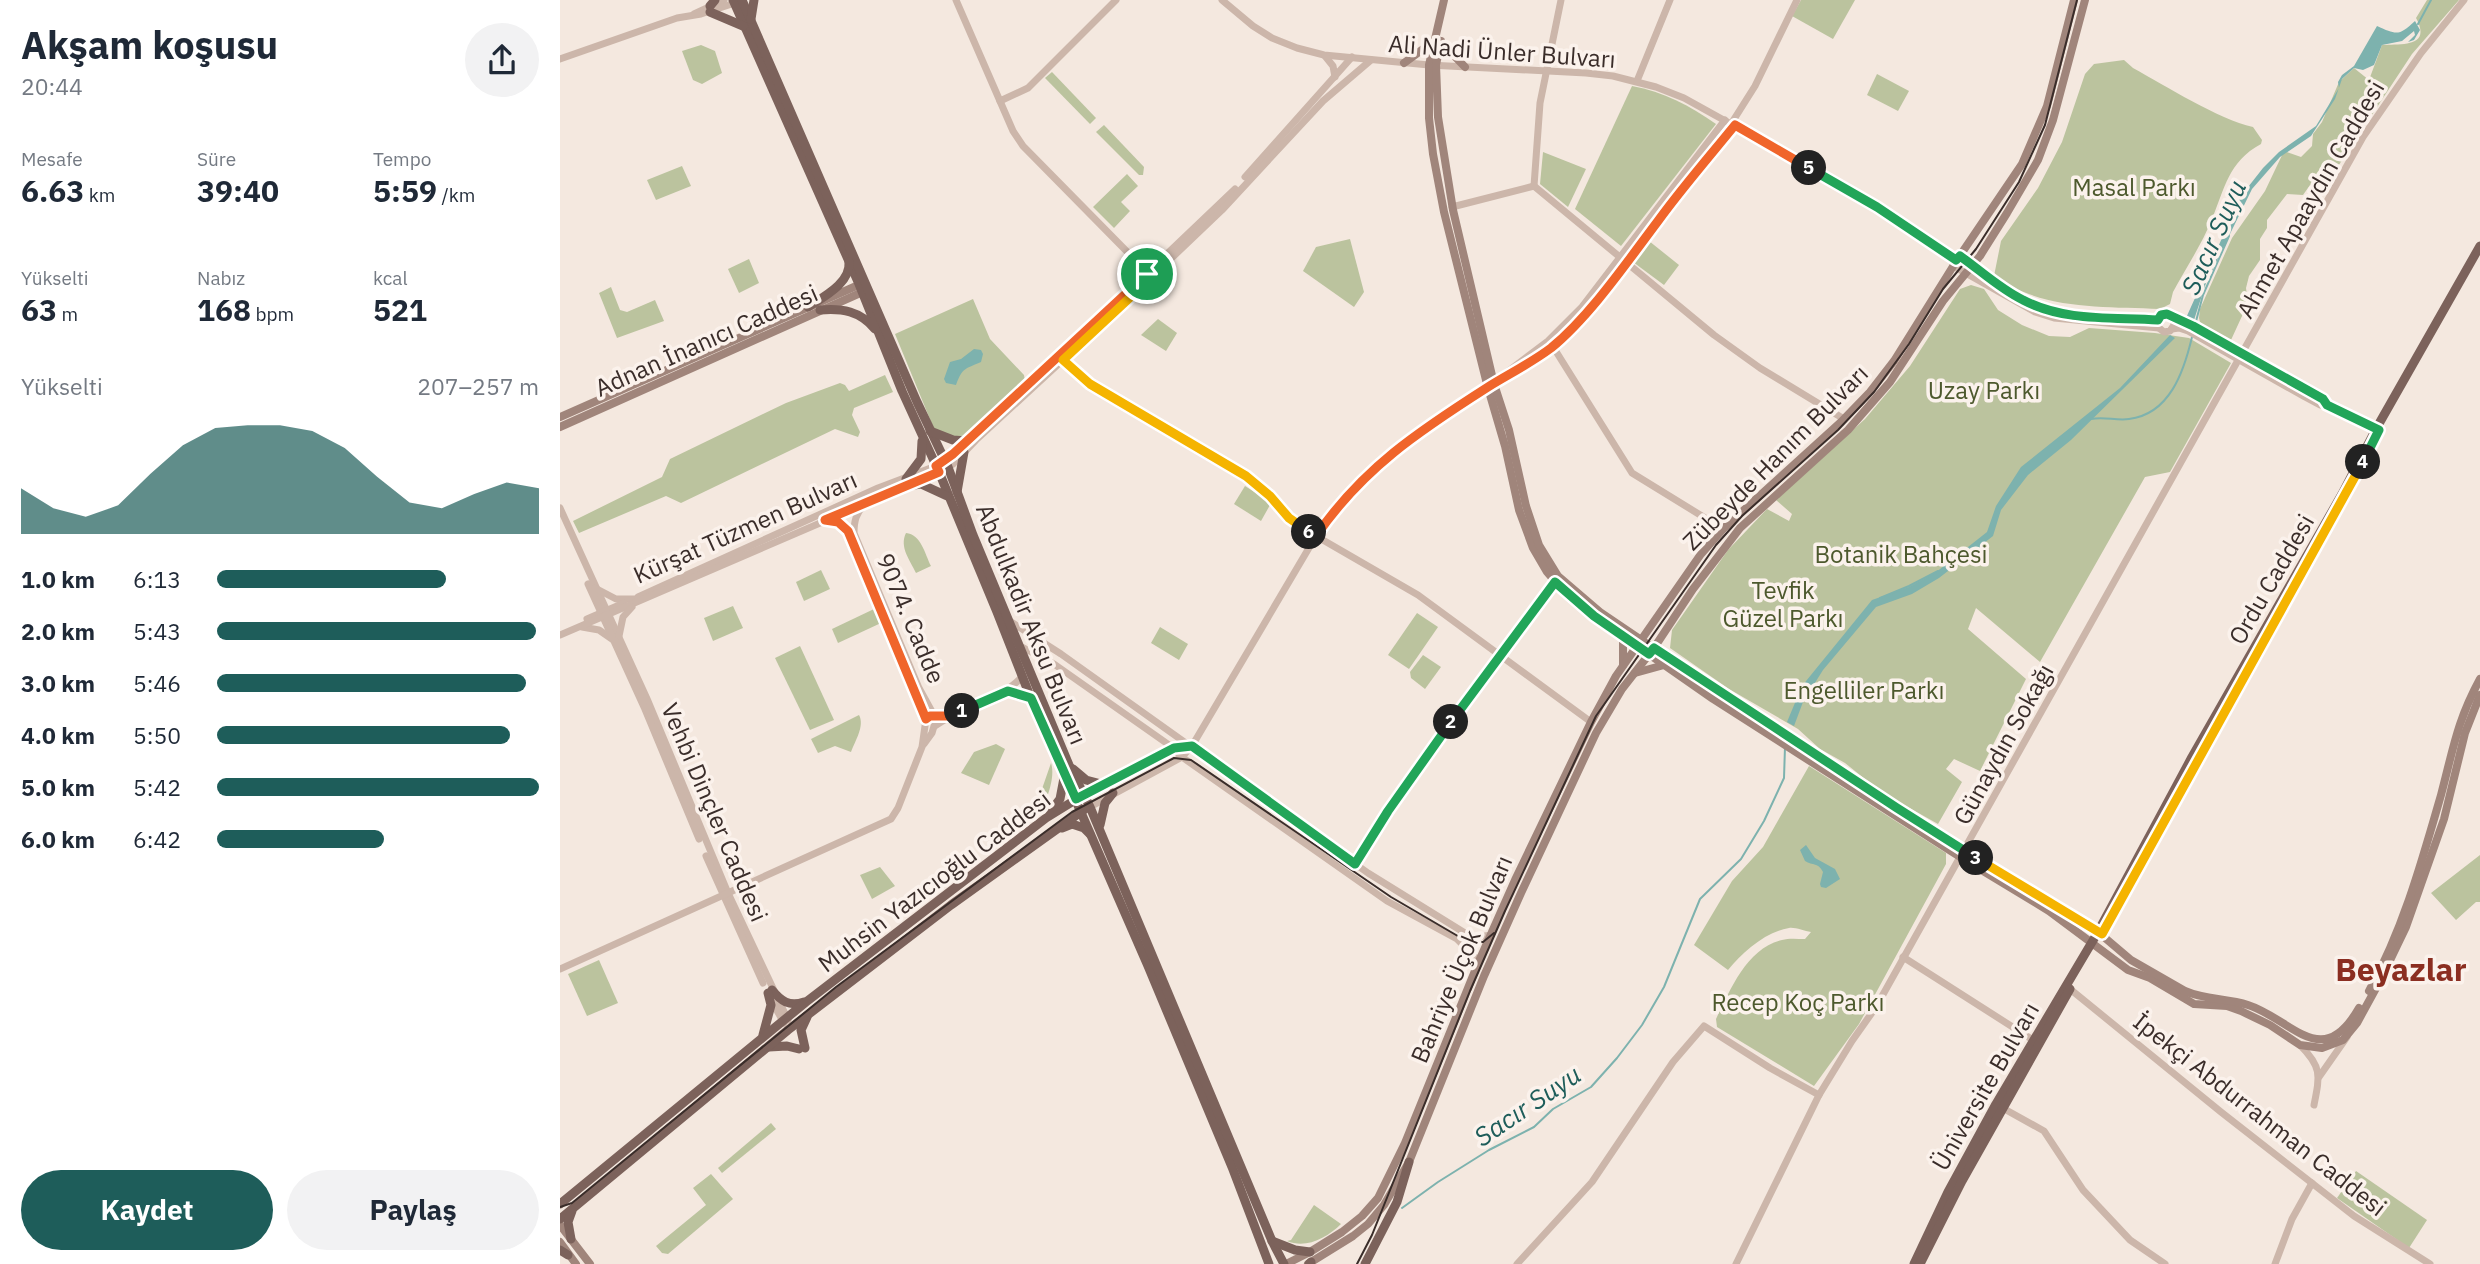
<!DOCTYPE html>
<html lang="tr">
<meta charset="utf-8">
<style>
body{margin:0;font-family:"IBM Plex Sans",sans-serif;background:#f2f2f3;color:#1f2937;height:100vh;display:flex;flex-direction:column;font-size:26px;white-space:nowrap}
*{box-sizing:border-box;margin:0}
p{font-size:23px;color:#747a83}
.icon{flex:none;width:38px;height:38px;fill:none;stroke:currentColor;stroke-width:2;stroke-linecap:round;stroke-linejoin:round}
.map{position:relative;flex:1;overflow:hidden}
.details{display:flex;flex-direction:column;background:#fff;width:560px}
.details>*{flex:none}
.pin{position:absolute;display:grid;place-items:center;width:60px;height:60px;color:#fff;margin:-30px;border:4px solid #fff;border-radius:50%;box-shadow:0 2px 7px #0007}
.km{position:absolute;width:35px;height:35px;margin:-18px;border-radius:50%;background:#222;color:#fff;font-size:19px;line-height:35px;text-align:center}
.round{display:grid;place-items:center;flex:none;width:74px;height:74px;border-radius:37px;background:#f2f2f3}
.overview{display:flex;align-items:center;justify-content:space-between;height:119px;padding:0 21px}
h1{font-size:38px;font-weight:700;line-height:52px}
.stats{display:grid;grid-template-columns:repeat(3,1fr);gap:10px;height:119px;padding:7px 21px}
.stats div{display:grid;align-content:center}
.stats b{font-size:30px;font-weight:700}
.stats small{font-size:19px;font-weight:400}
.stats p{font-size:19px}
.chart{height:196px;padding:14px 21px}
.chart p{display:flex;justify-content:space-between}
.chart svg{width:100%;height:126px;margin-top:7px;fill:#1e5d5a;opacity:.7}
.cta{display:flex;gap:14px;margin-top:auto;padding:14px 21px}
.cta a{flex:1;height:80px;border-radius:42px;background:#1e5d5a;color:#fff;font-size:28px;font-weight:700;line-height:80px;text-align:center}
.cta a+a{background:#f2f2f3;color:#1f2937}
ul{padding:0 21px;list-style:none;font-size:23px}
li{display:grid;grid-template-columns:112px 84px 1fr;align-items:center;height:52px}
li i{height:18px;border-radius:9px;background:#1e5d5a}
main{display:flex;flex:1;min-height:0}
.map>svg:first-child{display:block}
.green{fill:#bbc39e}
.water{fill:#7db2ae}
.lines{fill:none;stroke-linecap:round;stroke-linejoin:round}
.stream{stroke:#7db2ae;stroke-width:2}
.tertiary{stroke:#ccb6aa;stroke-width:7}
.secondary{stroke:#a0857b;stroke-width:8}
.primary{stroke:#7c625b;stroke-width:9}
.tram{stroke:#3a2d2a;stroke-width:2}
.split-1-casing{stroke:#fff;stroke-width:14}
.split-2-casing{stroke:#fff;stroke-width:14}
.split-3-casing{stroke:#fff;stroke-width:14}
.split-4-casing{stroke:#fff;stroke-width:14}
.split-5-casing{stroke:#fff;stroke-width:14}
.split-6-casing{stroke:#fff;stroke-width:14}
.split-7-casing{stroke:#fff;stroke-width:14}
.split-1{stroke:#f0652b;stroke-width:9}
.split-2{stroke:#22a559;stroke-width:9}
.split-3{stroke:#22a559;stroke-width:9}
.split-4{stroke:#f5b400;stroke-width:9}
.split-5{stroke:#22a559;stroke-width:9}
.split-6{stroke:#f0652b;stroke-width:9}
.split-7{stroke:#f5b400;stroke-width:9}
.labels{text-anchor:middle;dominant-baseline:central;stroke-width:7;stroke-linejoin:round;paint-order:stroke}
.street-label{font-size:24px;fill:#3a2d2a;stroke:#fbf2ec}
.park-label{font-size:24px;fill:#4d592d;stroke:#fbf2ec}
.water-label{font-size:26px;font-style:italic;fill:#1e5d5a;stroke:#fbf2ec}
.district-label{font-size:32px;font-weight:bold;fill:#8b2e21;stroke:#fbf2ec}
</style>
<main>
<section class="details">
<div class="overview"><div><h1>Akşam koşusu</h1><p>20:44</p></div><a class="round"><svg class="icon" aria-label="share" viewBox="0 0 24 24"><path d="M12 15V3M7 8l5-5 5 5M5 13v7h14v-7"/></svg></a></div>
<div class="stats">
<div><p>Mesafe</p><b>6.63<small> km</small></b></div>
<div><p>Süre</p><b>39:40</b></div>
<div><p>Tempo</p><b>5:59<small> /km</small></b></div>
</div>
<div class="stats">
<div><p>Yükselti</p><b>63<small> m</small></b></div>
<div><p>Nabız</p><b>168<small> bpm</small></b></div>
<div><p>kcal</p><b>521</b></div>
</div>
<div class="chart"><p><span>Yükselti</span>207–257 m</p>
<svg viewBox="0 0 160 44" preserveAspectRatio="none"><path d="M0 44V28L10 35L20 38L30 34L40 23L50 13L60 7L70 6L80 6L90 8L100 14L110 24L120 33L130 35L140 30L150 26L160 28V44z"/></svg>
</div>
<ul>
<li><b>1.0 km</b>6:13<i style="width:71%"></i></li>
<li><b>2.0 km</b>5:43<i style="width:99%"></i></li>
<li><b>3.0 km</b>5:46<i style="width:96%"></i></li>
<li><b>4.0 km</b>5:50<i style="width:91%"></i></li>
<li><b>5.0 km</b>5:42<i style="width:100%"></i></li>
<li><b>6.0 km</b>6:42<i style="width:52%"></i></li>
</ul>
<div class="cta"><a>Kaydet</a><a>Paylaş</a></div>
</section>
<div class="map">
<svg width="1920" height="1264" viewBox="0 0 1920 1264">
<rect width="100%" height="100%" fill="#f4e8df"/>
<g class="green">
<polygon points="1241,0 1295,0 1273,39 1232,16"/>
<path d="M 1867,0 L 1899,0 L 1852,54 L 1771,177 L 1760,188 L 1750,185 L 1743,195 L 1727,194 L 1707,220 L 1707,228 L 1700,239 L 1700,260 L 1689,276 L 1686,288 L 1688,303 L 1671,340 L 1641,326 L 1639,318 L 1640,309 L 1672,238 L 1705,191 L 1724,151 L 1741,157 L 1752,146 L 1753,134 L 1762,122 L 1779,82 L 1794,68 L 1809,80 L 1822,45 C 1842,44 1872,47 1856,18 Z"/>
<polygon points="141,45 155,51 162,73 142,84 133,80 122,51"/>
<path d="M 1564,60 L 1573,68 C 1606,86 1658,119 1693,127 L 1702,140 L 1701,144 C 1668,162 1665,188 1652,219 C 1642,244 1626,268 1613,292 L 1610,304 L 1600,309 C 1542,306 1484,311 1434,276 L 1441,241 L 1478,188 L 1502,142 L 1525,74 L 1534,64 Z"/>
<polygon points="492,72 536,118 530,124 485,78"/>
<polygon points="1317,74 1349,91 1338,111 1307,95"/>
<path d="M 1072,86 C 1104,92 1129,105 1156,124 L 1061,246 L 1015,209 Z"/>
<polygon points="544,125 584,167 583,175 579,175 536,132"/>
<polygon points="983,152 1026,169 1008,207 980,184"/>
<polygon points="122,166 131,186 96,200 87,180"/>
<polygon points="567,174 578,186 561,202 570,211 554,228 533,207"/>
<polygon points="790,239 804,292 794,307 743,271 756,247"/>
<polygon points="1089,241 1119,265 1104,285 1073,262"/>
<polygon points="189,259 199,283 179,293 168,269"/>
<polygon points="1411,285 1424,289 1438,310 1462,325 1489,336 1510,337 1529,328 1595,333 1629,338 1671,363 1610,472 1585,477 1480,662 1416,608 1408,629 1466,679 1420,771 1394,759 1386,769 1402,782 1378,824 1321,792 1285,763 1260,749 1238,729 1169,689 1110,648 1112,630 1168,550 1207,509 1229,521 1232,514 1216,500 1305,419 1350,366 1400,289"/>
<polygon points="51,287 60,310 67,312 95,300 104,321 57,338 39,293"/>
<polygon points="413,299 430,339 464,375 465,381 402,438 396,439 374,429 335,334"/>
<polygon points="598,319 617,333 606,351 581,335"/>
<polygon points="325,375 333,392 294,408 292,415 300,432 298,437 275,429 121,503 106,496 19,533 13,521 102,477 110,459 226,403 280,383 285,385 289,391"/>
<polygon points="685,486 710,502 710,505 701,521 674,504"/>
<path d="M 346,533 C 361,534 365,554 371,566 L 356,573 C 350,560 339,547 346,533 Z"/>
<polygon points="261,570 270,589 244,601 236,582"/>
<polygon points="173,606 183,628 153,641 144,618"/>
<polygon points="314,609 321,623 278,643 272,629"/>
<polygon points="857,613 878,627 849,669 828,655"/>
<polygon points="600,627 628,644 619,660 591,643"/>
<polygon points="240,646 274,720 250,730 215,658"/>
<polygon points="863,655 881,667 865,689 851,678 850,672"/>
<path d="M 299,715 C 305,726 295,741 291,752 L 275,746 L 258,753 L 251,739 Z"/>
<polygon points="436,744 445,749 429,785 401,773 414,752"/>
<path d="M 491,763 C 496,777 486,806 475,817 C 468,825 456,832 447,838 L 457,818 L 475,809 Z"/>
<path d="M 1249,766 L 1386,853 L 1386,864 L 1299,1024 L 1254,1086 L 1157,1027 L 1156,1019 C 1170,990 1187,948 1222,940 C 1229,938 1237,939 1245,939 L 1251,932 C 1244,931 1235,927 1229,928 C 1205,932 1183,952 1168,970 L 1134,945 L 1172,881 L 1203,847 Z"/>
<polygon points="1920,855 1920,902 1916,902 1896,920 1871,893"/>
<polygon points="320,867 335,886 312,899 300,875"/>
<polygon points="39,960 58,1003 27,1016 8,974"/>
<polygon points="211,1123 216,1129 162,1173 158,1168"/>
<polygon points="1796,1171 1867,1220 1849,1248 1777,1198"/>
<polygon points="151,1174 173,1199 108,1254 102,1253 96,1246 146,1205 133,1188"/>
<path d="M 754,1205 L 781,1224 C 767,1238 746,1249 727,1241 L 731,1240 Z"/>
</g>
<g class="water">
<path d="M 1855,21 L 1860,30 L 1854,40 L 1848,42 L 1855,35 L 1854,31 L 1842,41 L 1822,45 L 1814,65 L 1803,70 L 1794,68 L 1782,79 L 1775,99 L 1751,136 L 1720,157 L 1692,189 L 1646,283 L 1634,320 L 1626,318 L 1681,196 L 1703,168 L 1719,152 L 1756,126 L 1779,88 L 1778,82 L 1782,75 L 1794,66 L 1817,26 C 1837,35 1839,36 1855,21 Z"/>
<polygon points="1610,335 1615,338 1511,440 1468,475 1441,510 1433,536 1379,578 1352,594 1316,607 1263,670 1243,702 1234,726 1227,722 1242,686 1312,600 1349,587 1375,573 1427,532 1436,506 1461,467 1560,388"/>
<path d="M 414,349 L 421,350 L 423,354 L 421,362 C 405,369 402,368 396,385 L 386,383 L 384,379 L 390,362 L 401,359 Z"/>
<path d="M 1246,845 L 1255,858 L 1275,869 L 1280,879 L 1266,888 L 1261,887 L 1260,884 L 1263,872 C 1258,862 1253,866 1245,861 L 1240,850 Z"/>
</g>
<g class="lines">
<g class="stream">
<polyline points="1858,24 1871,0"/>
<polyline points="1635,325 1643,295 1669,236"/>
<path d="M 1531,419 C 1544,416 1556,421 1569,419 C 1610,414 1624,371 1632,337"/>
<polyline points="1396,564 1411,556 1422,544"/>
<polyline points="1320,598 1349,586 1378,571"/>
<polyline points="842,1208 878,1182 929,1150 974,1127 993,1109 1031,1087 1057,1058 1082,1025 1104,987 1140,899 1181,859 1204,821 1224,778 1225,747"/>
</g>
<g class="tertiary">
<polyline points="396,0 453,131 463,146 590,275"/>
<polyline points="662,0 693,26 712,38 737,48 764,55 869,65 1026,73 1053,76 1096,87 1124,98 1234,159 1317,207 1397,260"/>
<polyline points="134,14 164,0"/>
<polyline points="765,56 773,66 775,77"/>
<polyline points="0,59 117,18 141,14 178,2"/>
<polyline points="1077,81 1110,0"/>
<polyline points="440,101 468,88 556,0"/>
<polyline points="1171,124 1195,86 1237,0"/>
<polyline points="685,177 792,57"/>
<polyline points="974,186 980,103 1001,0"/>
<polyline points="892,207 974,186 1154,335 1200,368 1284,419"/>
<path d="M 1400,256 C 1421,270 1440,288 1463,300 C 1505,322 1552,318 1598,320"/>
<polyline points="1393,266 1475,312 1494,318 1599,328"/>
<path d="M 1614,319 L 1614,325 L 1610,331 L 1604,332 L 1599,328 C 1595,320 1600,313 1609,315 L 1763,399 L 1767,405"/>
<polyline points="1612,329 1619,328 1628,331 1745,397 1760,405 1770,406 1819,430"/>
<polyline points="524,333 675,189"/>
<polyline points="992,345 1072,473 1163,529"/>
<polyline points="504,360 530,385 686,476 710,496 729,518 756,536 858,595 1031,722"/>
<polyline points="942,376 988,341 1022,307 1165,120"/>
<polyline points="471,383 511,346"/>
<path d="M 305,504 C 296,513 294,521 294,533 L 359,688 L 376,719 L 372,733 L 364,744"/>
<polyline points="0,508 88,701 168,893 228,1020"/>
<polyline points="28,584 84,707 139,839"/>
<polyline points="35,588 56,599 74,599"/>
<polyline points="78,597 318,488 376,466 393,454 462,391"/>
<polyline points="27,619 64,603"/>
<polyline points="448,620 501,654 808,873 913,938 931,935"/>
<polyline points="22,627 39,630 52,639"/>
<polyline points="0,635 367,477 393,464 416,440 556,311 662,210 763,101 811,60"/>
<polyline points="59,636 63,617 72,607"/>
<polyline points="460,646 494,664 612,747 622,757 827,901 897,939 919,961"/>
<polyline points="448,691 471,698"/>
<path d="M 375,726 C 404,705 437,703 462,677"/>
<polyline points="524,795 614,748 631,746"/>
<path d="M 530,807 L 622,757 L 632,746 L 756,536 C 802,470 859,431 926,389 C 948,374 973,364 993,346 C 1034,311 1066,263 1098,220 C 1123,188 1149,157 1175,125"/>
<polyline points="146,856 203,983"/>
<path d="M 795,864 C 856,766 928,676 995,582"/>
<polyline points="1343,957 1473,1040"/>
<polyline points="0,969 331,819 338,808 362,747 366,719 288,531 278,522 267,521"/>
<polyline points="1510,989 1661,1112 1794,1216 1870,1264"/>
<polyline points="211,1000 224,1023"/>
<path d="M 1740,1045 C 1762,1067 1760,1075 1754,1105"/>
<polyline points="1759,1077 1787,1037"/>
<polyline points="1439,1106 1484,1131 1523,1190 1570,1240 1605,1264"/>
<polyline points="957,1264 1032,1182 1113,1062 1144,1026 1210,1068 1259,1095"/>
<polyline points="1176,1264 1259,1095 1292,1041 1316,1007 1803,137 1861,53 1904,0"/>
<polyline points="1715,1264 1732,1219 1752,1183"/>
</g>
<g class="secondary">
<polyline points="884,0 869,65 869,118 873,154 884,212 928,388 945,446 959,510 973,548 987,572 1005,593 1034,616 1153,699 1400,857 1489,911 1568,970 1590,978 1634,1004 1667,1006 1681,1011 1710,1025 1740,1045 1762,1048 1783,1040 1797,1023 1821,979 1846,927 1884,819 1905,733 1920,695"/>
<polyline points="880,41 905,67"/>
<path d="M 881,41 L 876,65 L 878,117 L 893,210 L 934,384 L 949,430 L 966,506 L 979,545 L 998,576 L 1040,612 L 1105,656 L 1337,809 L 1538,932 L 1571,960 L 1625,991 C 1645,1000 1667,998 1688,1005 C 1732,1019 1762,1073 1799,1008"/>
<polyline points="844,63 874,41"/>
<polyline points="0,417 303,283"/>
<polyline points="0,427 307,290"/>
<polyline points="1063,636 1063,665"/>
<polyline points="1075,673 1104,665"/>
<path d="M 1809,991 C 1843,930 1862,861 1881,795 C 1893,750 1897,721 1920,679"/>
<polyline points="0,1225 30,1264"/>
<polyline points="0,1242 16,1264"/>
<polyline points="726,1264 750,1252 782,1232 802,1216 818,1198 845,1143 919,961 955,880 1031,722 1056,676 1141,554 1163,529 1281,422 1310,392 1334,361 1397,260 1462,164 1487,106 1514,0"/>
<polyline points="748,1264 793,1236 808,1224 824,1205 849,1162 924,976 961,893 1036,733 1062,689 1094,648 1133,589 1180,528 1288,430 1330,382 1383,301 1420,256 1447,213 1478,160 1493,120 1525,0"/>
</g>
<g class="primary">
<polyline points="173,0 299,284 342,391 379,472 437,612 468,691 588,966 672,1167 709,1264"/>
<polyline points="182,0 357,402 388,467 413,535 509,765 530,807 712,1241 724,1264"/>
<polyline points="150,6 155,0"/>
<polyline points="150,12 183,26"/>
<polyline points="191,19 194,0"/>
<path d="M 248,307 C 263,297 291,283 289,262"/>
<path d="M 260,310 C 282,308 300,311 315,329"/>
<polyline points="370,431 393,440 407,441"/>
<polyline points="346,479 361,459 362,441"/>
<polyline points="347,486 361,484 387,496"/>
<polyline points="397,492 404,452"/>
<polyline points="513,769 526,780 545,785"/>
<polyline points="490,812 500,799 504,778"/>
<polyline points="540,825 545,803 553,793"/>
<polyline points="502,828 512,824 524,828 530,834"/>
<polyline points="1589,849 1675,693"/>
<path d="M 212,990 C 221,1001 229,1007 244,1002"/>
<polyline points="203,1035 211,1005 208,993"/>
<polyline points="209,1047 227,1046 239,1049"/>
<polyline points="245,1048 241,1030 247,1017"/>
<polyline points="0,1204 246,1002 486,818 520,797"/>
<polyline points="0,1219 228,1030 391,905 525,809"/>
<polyline points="11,1239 8,1222 12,1211"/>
<polyline points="712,1241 735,1250 750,1252"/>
<polyline points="0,1250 8,1255"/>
<polyline points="749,1264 751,1262"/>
<polyline points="805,1264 837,1202 849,1162"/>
<polyline points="1354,1264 1388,1192 1436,1104 1538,932 1632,757 1782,494 1816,429 1920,246"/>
<polyline points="1360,1264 1402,1181 1510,989"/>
</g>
<g class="tram">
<polyline points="0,1207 12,1203 276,987 512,812 614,758 631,760 831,897 908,942 923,942 934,933"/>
<polyline points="797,1264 812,1235 910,991 945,911 1036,716 1156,545 1182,516 1278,430 1314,392 1349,344 1383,289 1416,249 1459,182 1485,125 1517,0"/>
</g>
</g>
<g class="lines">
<g class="split-1-casing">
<polyline id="split-1" points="402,711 389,716 370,716 366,719 288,531 278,522 265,520 379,472 376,466 393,454 587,274"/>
</g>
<g class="split-2-casing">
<polyline id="split-2" points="402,711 448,691 471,698 516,799 614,748 632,746 795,864 828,811 891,722"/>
</g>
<g class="split-3-casing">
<polyline id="split-3" points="891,722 995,582 1034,616 1089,654 1094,648 1337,808 1416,858"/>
</g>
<g class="split-4-casing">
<polyline id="split-4" points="1416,858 1542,934 1803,462"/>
</g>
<g class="split-5-casing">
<path id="split-5" d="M 1249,168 L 1317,207 L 1396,260 L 1400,256 C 1420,270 1440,289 1463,300 C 1505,322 1552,317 1598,320 L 1601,315 L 1607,314 L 1633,326 L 1763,399 L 1767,405 L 1819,430 L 1803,462"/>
</g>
<g class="split-6-casing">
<path id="split-6" d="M 749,532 L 756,536 C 803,468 859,431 928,387 C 949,374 971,363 991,348 C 1030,316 1067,262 1098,221 C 1122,188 1149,157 1175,125 L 1249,168"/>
</g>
<g class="split-7-casing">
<polyline id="split-7" points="587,274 592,277 503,360 530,384 686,476 710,496 729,518 749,532"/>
</g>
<use href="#split-1" class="split-1"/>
<use href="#split-2" class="split-2"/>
<use href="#split-3" class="split-3"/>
<use href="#split-4" class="split-4"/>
<use href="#split-5" class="split-5"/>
<use href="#split-6" class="split-6"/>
<use href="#split-7" class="split-7"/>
</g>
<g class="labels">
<g class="street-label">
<text transform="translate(942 51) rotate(4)">Ali Nadi Ünler Bulvarı</text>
<text transform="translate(1750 199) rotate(-60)">Ahmet Apaaydın Caddesi</text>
<text transform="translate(146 340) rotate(-24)">Adnan İnanıcı Caddesi</text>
<text transform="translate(1215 457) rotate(-45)">Zübeyde Hanım Bulvarı</text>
<text transform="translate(185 527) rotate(-24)">Kürşat Tüzmen Bulvarı</text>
<text transform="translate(1711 579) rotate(-60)">Ordu Caddesi</text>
<text transform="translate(351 618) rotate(67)">9074. Cadde</text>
<text transform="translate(472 624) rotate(68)">Abdulkadir Aksu Bulvarı</text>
<text transform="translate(1443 744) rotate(-61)">Günaydın Sokağı</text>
<text transform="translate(155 812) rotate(67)">Vehbi Dinçler Caddesi</text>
<text transform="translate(374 881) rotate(-37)">Muhsin Yazıcıoğlu Caddesi</text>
<text transform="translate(901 959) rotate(-67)">Bahriye Üçok Bulvarı</text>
<text transform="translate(1425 1086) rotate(-60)">Üniversite Bulvarı</text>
<text transform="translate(1700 1114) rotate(38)">İpekçi Abdurrahman Caddesi</text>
</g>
<g class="park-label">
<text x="1574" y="187">Masal Parkı</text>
<text x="1424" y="390">Uzay Parkı</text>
<text x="1341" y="554">Botanik Bahçesi</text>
<text x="1223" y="590">Tevfik<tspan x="1223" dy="28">Güzel Parkı</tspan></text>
<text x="1304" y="690">Engelliler Parkı</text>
<text x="1238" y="1002">Recep Koç Parkı</text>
</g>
<g class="water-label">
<text transform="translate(1653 237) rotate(-66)">Sacır Suyu</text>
<text transform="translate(967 1105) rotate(-34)">Sacır Suyu</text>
</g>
<g class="district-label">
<text x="1841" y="969">Beyazlar</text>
</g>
</g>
</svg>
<div class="pin" style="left:587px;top:274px;background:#1e9e55"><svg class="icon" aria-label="arrive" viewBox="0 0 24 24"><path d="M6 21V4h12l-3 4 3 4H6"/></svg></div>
<b class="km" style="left:402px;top:711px">1</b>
<b class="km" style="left:891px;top:722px">2</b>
<b class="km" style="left:1416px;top:858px">3</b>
<b class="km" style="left:1803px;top:462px">4</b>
<b class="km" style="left:1249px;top:168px">5</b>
<b class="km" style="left:749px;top:532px">6</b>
</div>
</main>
